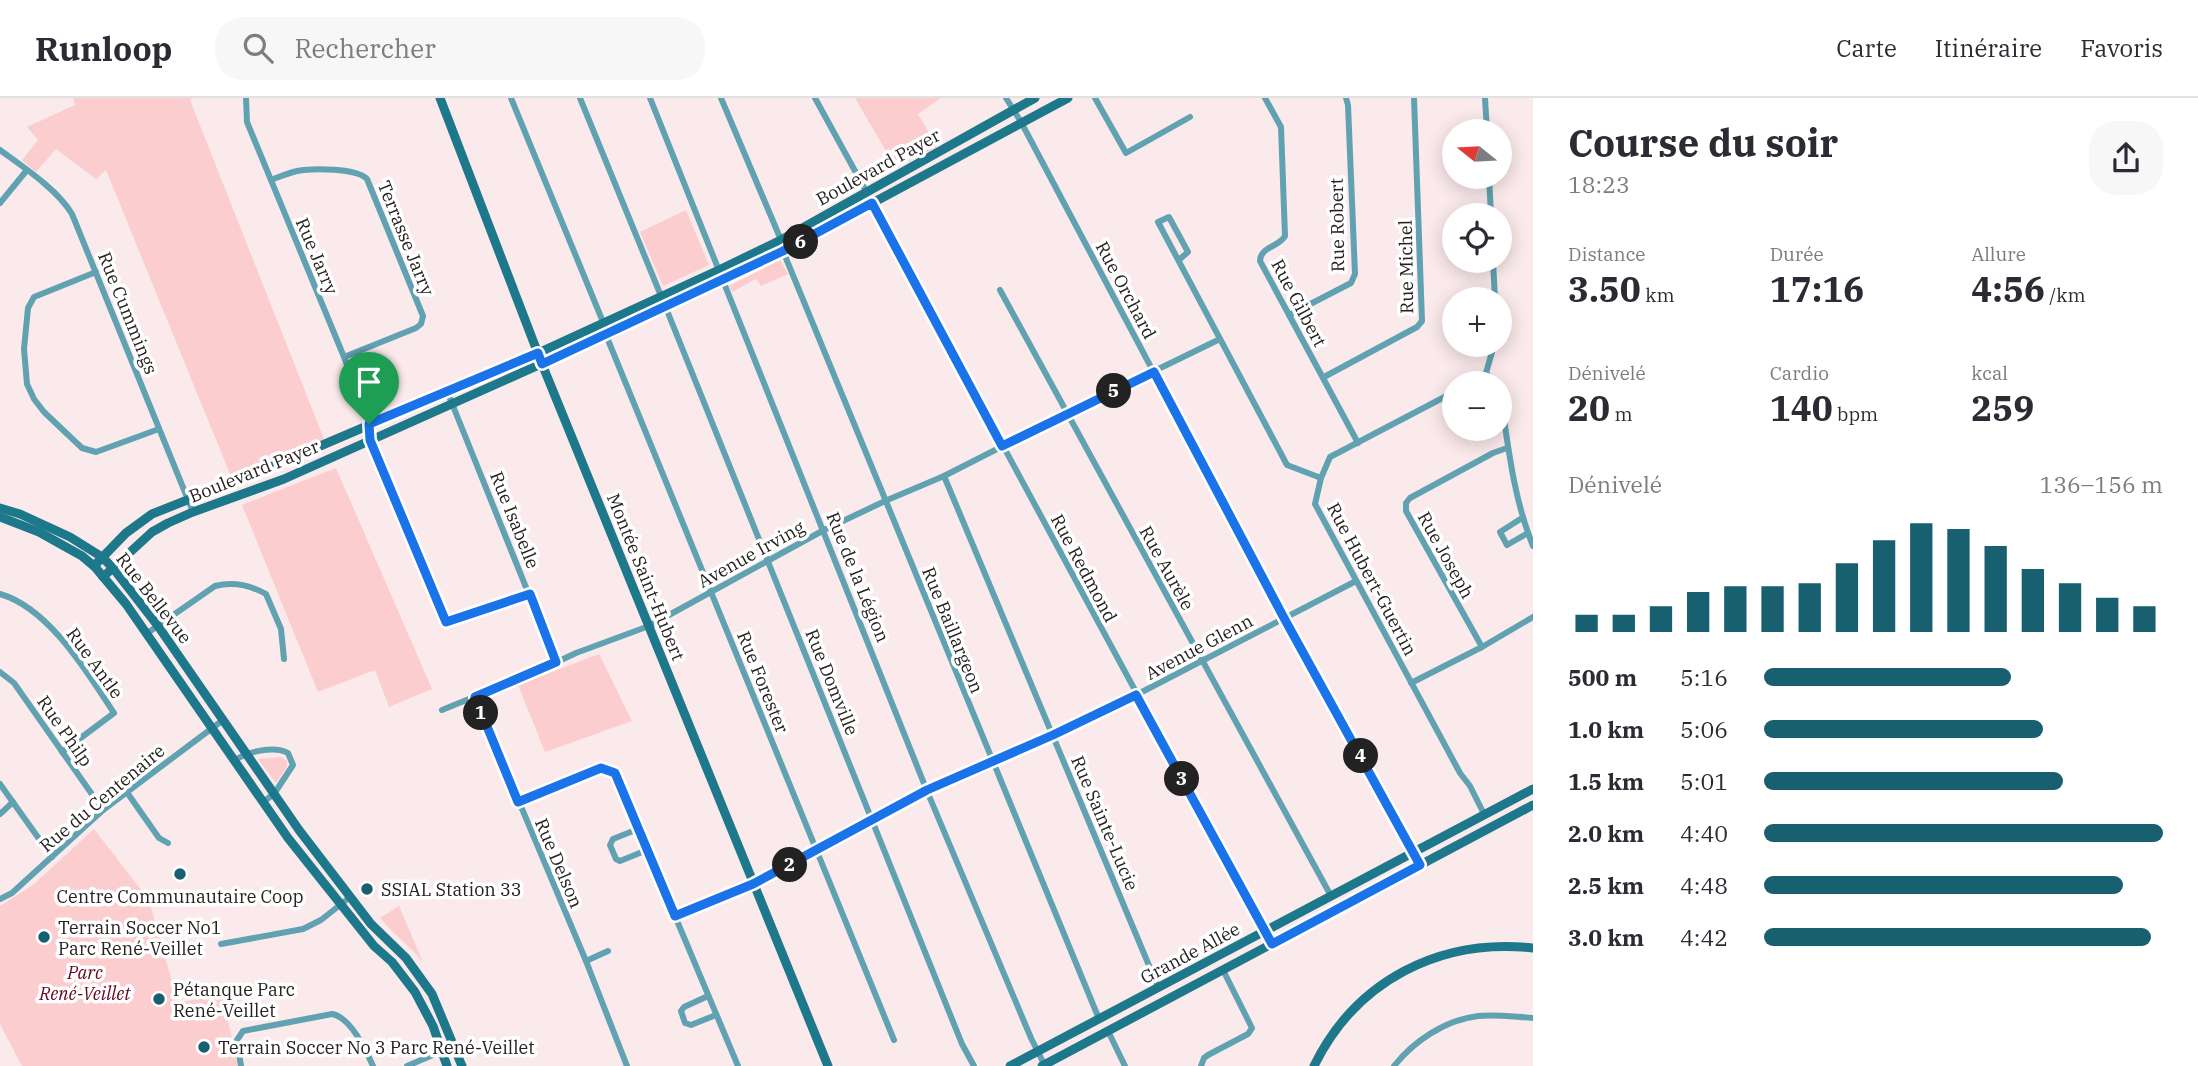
<!DOCTYPE html>
<html lang="fr">
<meta charset="utf-8">
<style>
body{margin:0;font-family:"IBM Plex Serif",serif;background:#f7f7f7;color:#2b2b33;height:100vh;display:flex;flex-direction:column;font-size:26px;white-space:nowrap}
*{box-sizing:border-box;margin:0}
p{font-size:23px;color:#7c7c81}
.icon{flex:none;width:38px;height:38px;fill:none;stroke:currentColor;stroke-width:2;stroke-linecap:round;stroke-linejoin:round}
.map{position:relative;flex:1;overflow:hidden}
.side{display:flex;flex-direction:column;background:#fff;width:665px}
.side>*{flex:none}
.needle{width:46px;rotate:288deg}
.fabs{position:absolute;left:1442px;top:21px;display:grid;gap:14px}
.fabs a{display:grid;place-items:center;width:70px;height:70px;border-radius:50%;background:#fff;box-shadow:0 4px 18px #0003;font-size:35px}
.pin{position:absolute;display:grid;place-items:center;width:60px;height:60px;color:#fff;margin:-72px -30px;border-radius:50% 50% 50% 0;rotate:-45deg;box-shadow:0 0 7px #0007}
.pin .icon{rotate:45deg}
.km{position:absolute;width:35px;height:35px;margin:-18px;border-radius:50%;background:#222;color:#fff;font-size:19px;line-height:35px;text-align:center}
.round{display:grid;place-items:center;flex:none;width:74px;height:74px;border-radius:28px;background:#f7f7f7}
.head{display:flex;align-items:center;justify-content:space-between;height:119px;padding:0 35px}
h1{font-size:38px;font-weight:700;line-height:52px}
.metrics{display:grid;grid-template-columns:repeat(3,1fr);gap:10px;height:119px;padding:7px 35px}
.metrics div{display:grid;align-content:center}
.metrics b{font-size:35px;font-weight:700}
.metrics small{font-size:19px;font-weight:400}
.metrics p{font-size:19px}
.chart{height:196px;padding:14px 35px}
.chart p{display:flex;justify-content:space-between}
.chart svg{width:100%;height:126px;margin-top:7px;stroke:#186070;stroke-width:6}
ul{padding:0 35px;list-style:none;font-size:23px}
li{display:grid;grid-template-columns:112px 84px 1fr;align-items:center;height:52px}
li i{height:18px;border-radius:9px;background:#186070}
header{display:flex;align-items:center;gap:42px;box-sizing:border-box;height:98px;padding:0 35px;background:#fff;border-bottom:2px solid #e1e1e2}
header strong{font-size:33px}
nav{display:flex;gap:38px;margin-inline-start:auto;font-size:24px}
.search{width:490px;height:63px;background:#f7f7f7;display:flex;align-items:center;gap:18px;box-sizing:border-box;padding:0 24px;border-radius:28px;color:#7c7c81;font-size:26px}
main{display:flex;flex:1;min-height:0}
.map>svg:first-child{display:block}
.green{fill:#fbcdcf}
.lines{fill:none;stroke-linecap:round;stroke-linejoin:round}
.street{stroke:#61a2b2;stroke-width:6}
.secondary{stroke:#1e788c;stroke-width:9}
.route-casing{stroke:#fff;stroke-width:14}
.route{stroke:#1a73e8;stroke-width:9}
.poi-dot{fill:#186070;stroke:#fff;stroke-width:2.5}
.labels{text-anchor:middle;dominant-baseline:central;stroke-width:7;stroke-linejoin:round;paint-order:stroke}
.street-label{font-size:18px;fill:#272121;stroke:#fff}
.poi-label{font-size:18px;fill:#272121;stroke:#fff;text-anchor:start}
.park-label{font-size:18px;font-style:italic;fill:#67051f;stroke:#fff}
</style>
<header>
<strong>Runloop</strong>
<div class="search"><svg class="icon" aria-label="search" viewBox="0 0 24 24"><circle cx="10" cy="10" r="6"/><path d="M15 15l6 6"/></svg>Rechercher</div>
<nav><a>Carte</a><a>Itinéraire</a><a>Favoris</a></nav>
</header>
<main>
<div class="map">
<svg width="1533" height="968" viewBox="0 0 1533 968">
<rect width="100%" height="100%" fill="#fbeaeb"/>
<g class="green">
<polygon points="73,0 194,0 190,2 324,341 232,381 106,72 96,81 56,51 36,74 22,62 38,42 27,29 75,7"/>
<polygon points="855,0 941,0 918,16 937,49 896,70"/>
<polygon points="686,112 709,167 663,188 640,134"/>
<polygon points="780,162 788,176 761,188 756,181 732,194 729,188"/>
<polygon points="336,370 432,591 389,609 375,572 318,594 242,407"/>
<polygon points="599,556 632,623 545,654 518,587"/>
<polygon points="281,659 287,663 287,669 276,685 258,661"/>
<polygon points="94,731 149,802 178,905 222,896 238,968 22,968 0,926 0,808 33,787"/>
<path d="M 399,808 L 423,864 C 410,848 393,836 380,820 Z"/>
</g>
<g class="lines">
<g class="street">
<polyline points="246,0 247,24 344,259 369,326 370,342 446,524 530,496"/>
<polyline points="511,0 603,224"/>
<polyline points="580,0 661,198"/>
<polyline points="650,0 927,693 1031,940 1045,968"/>
<polyline points="721,0 781,142"/>
<polyline points="815,0 866,93"/>
<polyline points="1006,0 1021,24 1284,520 1420,767"/>
<polyline points="1095,0 1126,55 1190,19"/>
<path d="M 1265,0 L 1281,29 L 1285,138 C 1279,149 1260,149 1260,163 L 1358,345"/>
<polyline points="1485,0 1487,33"/>
<path d="M 0,52 C 23,69 57,91 72,116 L 193,414"/>
<polyline points="1489,79 1491,117"/>
<path d="M 271,82 C 279,79 288,75 297,73 C 312,70 357,70 367,81 L 423,218 L 421,226 L 416,230 L 344,259"/>
<polyline points="0,105 27,72"/>
<polyline points="872,105 1272,846"/>
<polyline points="783,153 1099,921"/>
<polyline points="1180,161 1188,154 1169,119 1158,124 1287,367 1321,380"/>
<polyline points="1493,163 1495,201"/>
<polyline points="96,174 34,199 28,210 24,251 27,286 34,301 44,314 82,350 96,354 159,331"/>
<polyline points="1000,192 1331,798"/>
<polyline points="666,210 962,946 974,968"/>
<polyline points="1289,217 1351,185 1355,176 1348,7 1346,0"/>
<polyline points="606,237 894,942"/>
<polyline points="1486,275 1494,247"/>
<polyline points="1486,275 1495,285"/>
<polyline points="1324,279 1417,229 1422,223 1414,0"/>
<polyline points="1470,285 1486,275"/>
<polyline points="447,293 556,564"/>
<polyline points="1454,294 1330,359 1321,380 1315,406 1460,675 1470,688 1484,716"/>
<path d="M 1500,294 C 1508,346 1513,399 1533,448"/>
<polyline points="944,378 1158,889"/>
<polyline points="1522,420 1500,434 1507,447 1528,435"/>
<path d="M 0,496 C 49,510 87,574 114,615 L 62,654"/>
<path d="M 146,536 L 215,488 C 234,483 250,487 266,496 L 281,531 L 284,561"/>
<polyline points="1482,549 1406,413 1406,405 1410,400 1493,355 1507,350"/>
<polyline points="0,574 14,585 103,712"/>
<polyline points="1411,585 1482,549 1533,519"/>
<polyline points="475,599 586,863 627,968"/>
<polyline points="442,612 542,571 576,555 649,528 824,432 885,403 944,378 1066,316 1220,241"/>
<path d="M 234,663 C 246,654 274,647 288,655 L 293,667 L 274,696 L 263,704"/>
<polyline points="0,686 52,759"/>
<polyline points="126,693 159,740 168,745"/>
<polyline points="518,704 601,670 615,675 738,968"/>
<polyline points="0,716 13,704"/>
<polyline points="638,731 613,741 610,747 616,761 620,763 647,752"/>
<polyline points="0,801 12,795 103,712 223,622"/>
<polyline points="675,818 753,786 927,693 1053,637 1136,597 1356,483"/>
<polyline points="221,846 303,831 321,822 350,799"/>
<polyline points="586,863 608,853"/>
<polyline points="708,898 684,909 681,913 685,925 691,927 716,917"/>
<polyline points="1108,933 1125,968"/>
<path d="M 241,968 L 237,942 L 243,933 L 332,916 C 350,919 366,952 373,968"/>
<polyline points="407,968 454,948"/>
<polyline points="1201,968 1204,960 1208,957 1248,936 1252,930 1223,872"/>
<path d="M 1394,968 C 1414,943 1445,922 1478,918 C 1496,916 1515,919 1533,920"/>
</g>
<g class="secondary">
<polyline points="440,0 542,266 828,968"/>
<polyline points="0,410 20,416 70,439 102,459 113,470 158,528 299,732 371,826 406,860 432,896 462,968"/>
<polyline points="0,419 39,434 82,458 95,469 126,506 288,740 374,848 392,864 415,894 433,928 447,968"/>
<polyline points="94,468 126,435 152,416 278,366 538,255 719,172 781,142 1035,0"/>
<polyline points="103,479 152,434 168,425 193,414 284,381 666,210 783,153 1068,0"/>
<polyline points="1010,968 1533,691"/>
<polyline points="1042,968 1533,707"/>
<path d="M 1314,968 C 1356,882 1440,840 1533,850"/>
</g>
</g>
<g class="lines">
<g class="route-casing">
<polygon id="route" points="872,105 1002,348 1154,274 1284,520 1420,767 1272,846 1136,597 1053,637 927,692 753,786 675,818 615,675 601,670 518,704 475,599 556,564 530,496 446,524 370,342 369,326 538,255 542,266 783,153"/>
</g>
<use href="#route" class="route"/>
</g>
<g class="poi-dot">
<circle cx="180" cy="776" r="7"/>
<circle cx="367" cy="791" r="7"/>
<circle cx="44" cy="839" r="7"/>
<circle cx="159" cy="901" r="7"/>
<circle cx="204" cy="949" r="7"/>
</g>
<g class="labels">
<g class="street-label">
<text transform="translate(878 69) rotate(-29)">Boulevard Payer</text>
<text transform="translate(1337 127) rotate(-91)">Rue Robert</text>
<text transform="translate(406 140) rotate(68)">Terrasse Jarry</text>
<text transform="translate(317 158) rotate(67)">Rue Jarry</text>
<text transform="translate(1406 169) rotate(-91)">Rue Michel</text>
<text transform="translate(1126 192) rotate(62)">Rue Orchard</text>
<text transform="translate(1299 205) rotate(62)">Rue Gilbert</text>
<text transform="translate(128 215) rotate(68)">Rue Cummings</text>
<text transform="translate(254 373) rotate(-22)">Boulevard Payer</text>
<text transform="translate(515 422) rotate(68)">Rue Isabelle</text>
<text transform="translate(751 456) rotate(-29)">Avenue Irving</text>
<text transform="translate(1446 457) rotate(61)">Rue Joseph</text>
<text transform="translate(1084 470) rotate(62)">Rue Redmond</text>
<text transform="translate(1167 470) rotate(61)">Rue Aurèle</text>
<text transform="translate(646 479) rotate(68)">Montée Saint-Hubert</text>
<text transform="translate(858 479) rotate(68)">Rue de la Légion</text>
<text transform="translate(1372 481) rotate(62)">Rue Hubert-Guertin</text>
<text transform="translate(154 500) rotate(52)">Rue Bellevue</text>
<text transform="translate(953 532) rotate(68)">Rue Baillargeon</text>
<text transform="translate(1199 549) rotate(-28)">Avenue Glenn</text>
<text transform="translate(95 565) rotate(54)">Rue Antle</text>
<text transform="translate(763 584) rotate(68)">Rue Forester</text>
<text transform="translate(832 584) rotate(68)">Rue Domville</text>
<text transform="translate(65 633) rotate(55)">Rue Philp</text>
<text transform="translate(102 700) rotate(-40)">Rue du Centenaire</text>
<text transform="translate(1105 725) rotate(67)">Rue Sainte-Lucie</text>
<text transform="translate(559 765) rotate(67)">Rue Delson</text>
<text transform="translate(1190 855) rotate(-28)">Grande Allée</text>
</g>
<g class="poi-label">
<text x="381" y="791">SSIAL Station 33</text>
<text x="180" y="798" text-anchor="middle">Centre Communautaire Coop</text>
<text x="58" y="829">Terrain Soccer No1<tspan x="58" dy="21">Parc René-Veillet</tspan></text>
<text x="173" y="891">Pétanque Parc<tspan x="173" dy="21">René-Veillet</tspan></text>
<text x="218" y="949">Terrain Soccer No 3 Parc René-Veillet</text>
</g>
<g class="park-label">
<text x="85" y="874">Parc<tspan x="85" dy="21">René-Veillet</tspan></text>
</g>
</g>
</svg>
<div class="fabs">
<a><svg class="needle" viewBox="-14 -14 28 28"><path d="M0-13l5 13h-10z" fill="#e53935"/><path d="M0 13l5-13h-10z" fill="#7c7c81"/></svg></a>
<a><svg class="icon" aria-label="locate" viewBox="0 0 24 24"><circle cx="12" cy="12" r="6"/><path d="M12 2v4M12 18v4M2 12h4M18 12h4"/></svg></a>
<a>+</a>
<a>−</a>
</div>
<div class="pin" style="left:369px;top:326px;background:#1e9e55"><svg class="icon" aria-label="arrive" viewBox="0 0 24 24"><path d="M6 21V4h12l-3 4 3 4H6"/></svg></div>
<b class="km" style="left:481px;top:615px">1</b>
<b class="km" style="left:790px;top:767px">2</b>
<b class="km" style="left:1182px;top:681px">3</b>
<b class="km" style="left:1361px;top:658px">4</b>
<b class="km" style="left:1114px;top:293px">5</b>
<b class="km" style="left:801px;top:144px">6</b>
</div>
<section class="side">
<div class="head"><div><h1>Course du soir</h1><p>18:23</p></div><a class="round"><svg class="icon" aria-label="share" viewBox="0 0 24 24"><path d="M12 15V3M7 8l5-5 5 5M5 13v7h14v-7"/></svg></a></div>
<div class="metrics">
<div><p>Distance</p><b>3.50<small> km</small></b></div>
<div><p>Durée</p><b>17:16</b></div>
<div><p>Allure</p><b>4:56<small> /km</small></b></div>
</div>
<div class="metrics">
<div><p>Dénivelé</p><b>20<small> m</small></b></div>
<div><p>Cardio</p><b>140<small> bpm</small></b></div>
<div><p>kcal</p><b>259</b></div>
</div>
<div class="chart"><p><span>Dénivelé</span>136–156 m</p>
<svg viewBox="0 0 160 44" preserveAspectRatio="none"><path d="M5 44V38M15 44V38M25 44V35M35 44V30M45 44V28M55 44V28M65 44V27M75 44V20M85 44V12M95 44V6M105 44V8M115 44V14M125 44V22M135 44V27M145 44V32M155 44V35"/></svg>
</div>
<ul>
<li><b>500 m</b>5:16<i style="width:62%"></i></li>
<li><b>1.0 km</b>5:06<i style="width:70%"></i></li>
<li><b>1.5 km</b>5:01<i style="width:75%"></i></li>
<li><b>2.0 km</b>4:40<i style="width:100%"></i></li>
<li><b>2.5 km</b>4:48<i style="width:90%"></i></li>
<li><b>3.0 km</b>4:42<i style="width:97%"></i></li>
</ul>
</section>
</main>
